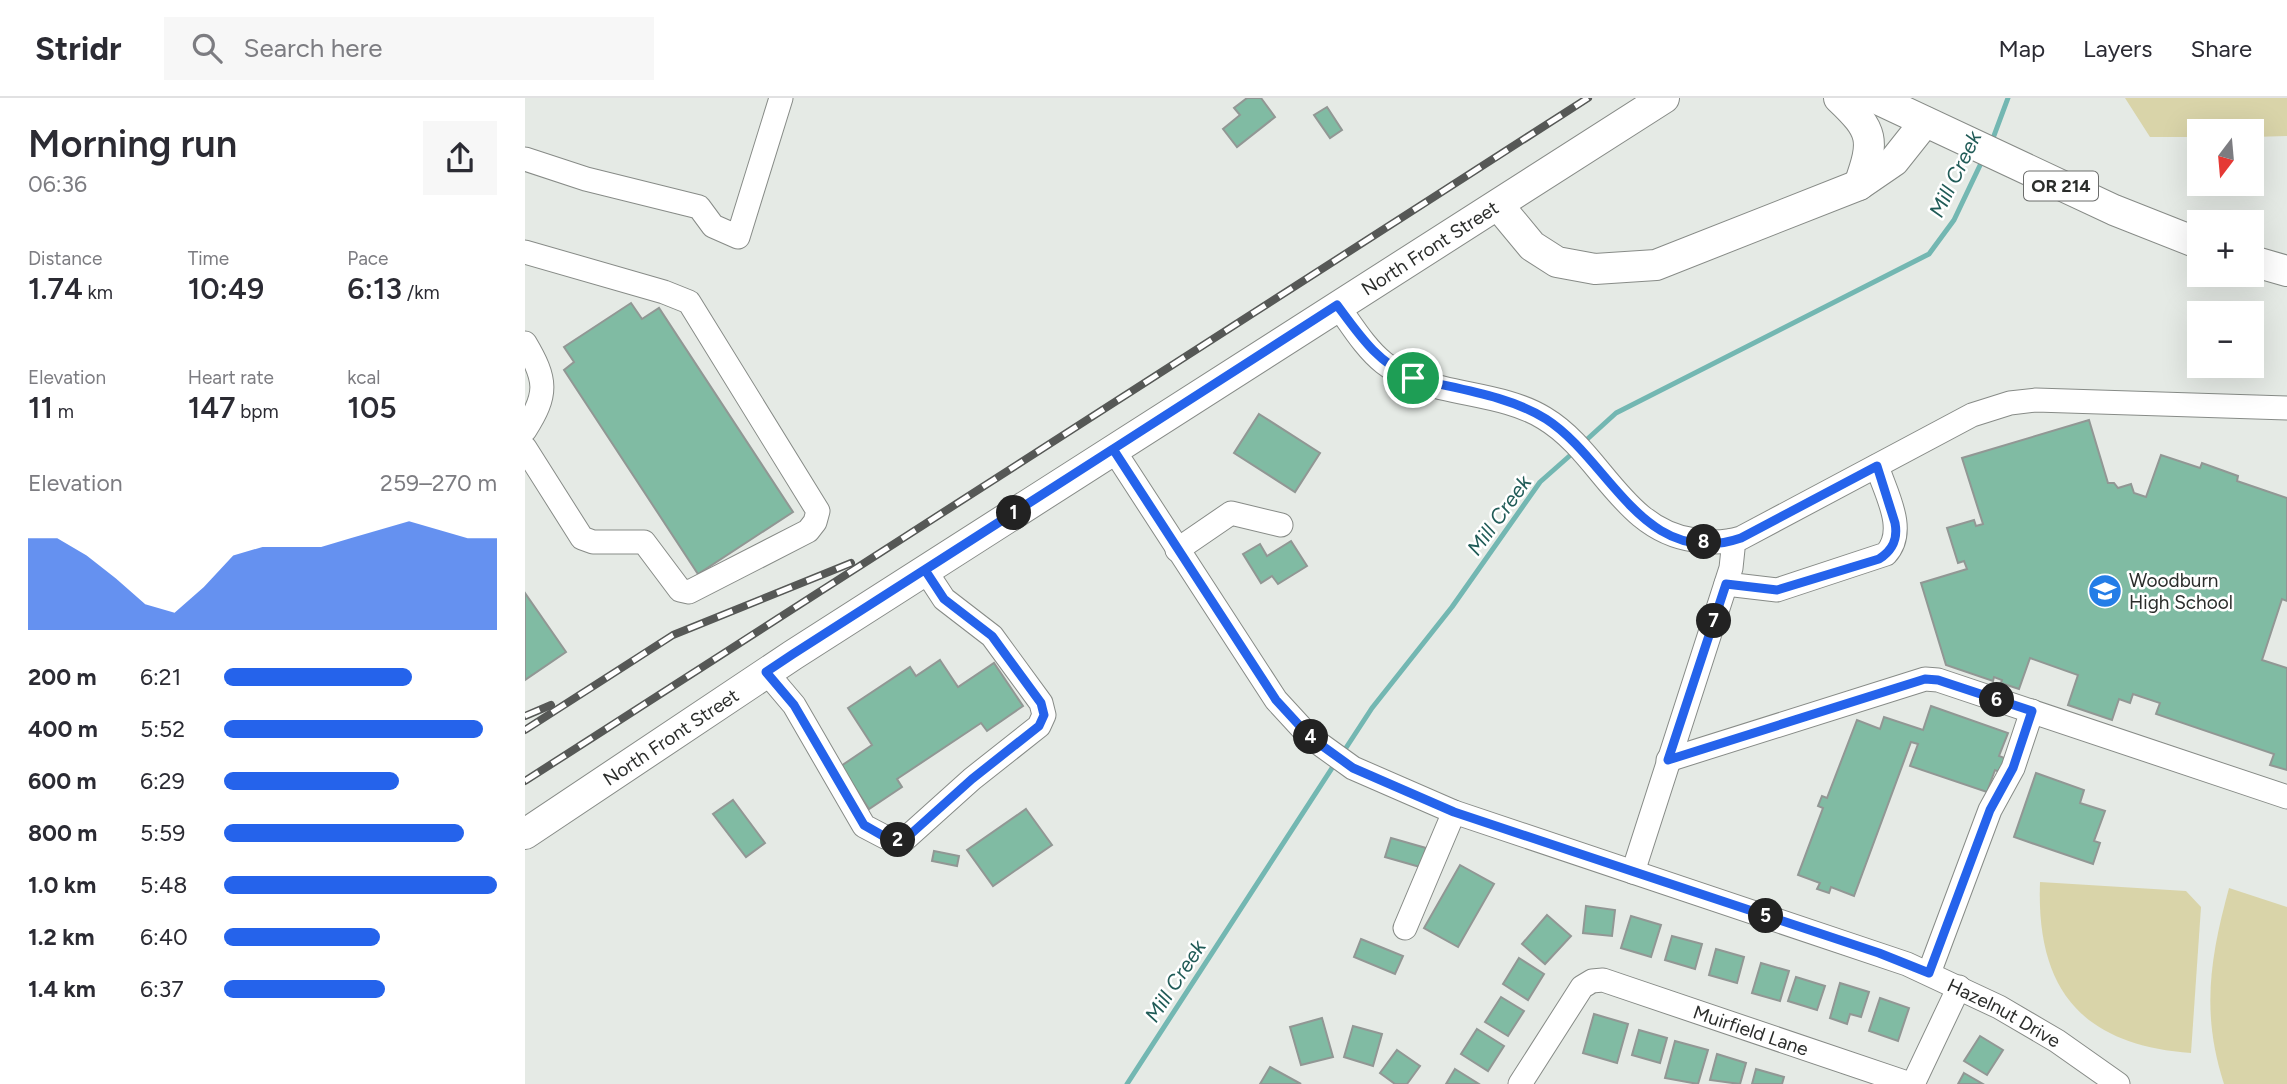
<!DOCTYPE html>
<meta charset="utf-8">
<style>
body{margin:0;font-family:Figtree,sans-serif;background:#f7f7f7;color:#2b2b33;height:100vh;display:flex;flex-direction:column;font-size:26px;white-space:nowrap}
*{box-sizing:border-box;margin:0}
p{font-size:23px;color:#7c7c81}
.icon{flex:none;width:38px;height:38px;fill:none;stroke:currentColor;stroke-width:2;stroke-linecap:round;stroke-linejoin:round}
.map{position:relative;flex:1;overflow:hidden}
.drawer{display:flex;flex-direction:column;background:#fff;width:525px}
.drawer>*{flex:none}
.needle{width:46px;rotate:196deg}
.buttons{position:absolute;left:1662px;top:21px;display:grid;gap:14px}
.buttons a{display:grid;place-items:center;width:77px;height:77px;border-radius:0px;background:#fff;box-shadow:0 7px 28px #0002;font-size:35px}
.pin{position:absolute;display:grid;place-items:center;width:60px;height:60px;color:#fff;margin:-30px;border:4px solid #fff;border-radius:50%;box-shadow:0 2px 7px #0007}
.km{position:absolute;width:35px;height:35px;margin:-18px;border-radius:50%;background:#222;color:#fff;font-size:19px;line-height:35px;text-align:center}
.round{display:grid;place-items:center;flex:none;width:74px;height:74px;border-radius:0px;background:#f7f7f7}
.overview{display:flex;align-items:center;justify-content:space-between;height:119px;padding:0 28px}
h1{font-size:38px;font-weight:600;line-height:52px}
.stats{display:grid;grid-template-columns:repeat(3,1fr);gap:10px;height:119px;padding:7px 28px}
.stats div{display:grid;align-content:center}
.stats b{font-size:30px;font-weight:600}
.stats small{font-size:19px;font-weight:400}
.stats p{font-size:19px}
.chart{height:196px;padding:14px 28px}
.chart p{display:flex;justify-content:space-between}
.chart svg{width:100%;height:126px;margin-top:7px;fill:#2563eb;opacity:.7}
ul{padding:0 28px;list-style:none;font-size:23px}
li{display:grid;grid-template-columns:112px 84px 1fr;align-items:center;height:52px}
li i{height:18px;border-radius:9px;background:#2563eb}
header{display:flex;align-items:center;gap:42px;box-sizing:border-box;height:98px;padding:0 35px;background:#fff;border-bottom:2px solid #e1e1e2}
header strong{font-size:33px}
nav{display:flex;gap:38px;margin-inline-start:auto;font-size:24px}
.search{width:490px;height:63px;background:#f7f7f7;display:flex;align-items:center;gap:18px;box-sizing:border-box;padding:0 24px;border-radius:0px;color:#7c7c81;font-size:26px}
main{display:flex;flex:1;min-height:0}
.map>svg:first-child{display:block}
.green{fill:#d9d4a9}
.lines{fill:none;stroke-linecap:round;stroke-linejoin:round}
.stream{stroke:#73b7b2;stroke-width:5}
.building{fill:#80bba3;stroke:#919794;stroke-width:2}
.minor-casing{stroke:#878b87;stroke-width:25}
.major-casing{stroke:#878b87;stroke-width:32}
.minor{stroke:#fff;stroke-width:23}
.major{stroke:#fff;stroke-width:30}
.rail-casing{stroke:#565856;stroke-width:8}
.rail{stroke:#fff;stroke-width:5;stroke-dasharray:16;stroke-linecap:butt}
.route-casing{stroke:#fff;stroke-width:14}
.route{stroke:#2563eb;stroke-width:9}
.labels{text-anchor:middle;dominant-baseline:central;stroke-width:5;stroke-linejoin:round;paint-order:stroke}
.shield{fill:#fff;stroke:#6b6c6b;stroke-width:2}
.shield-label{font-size:18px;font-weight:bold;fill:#2b2d2b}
.street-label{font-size:19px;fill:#2b2d2b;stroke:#fff}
.poi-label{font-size:19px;fill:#2b2d2b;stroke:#fff;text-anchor:start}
.water-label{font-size:21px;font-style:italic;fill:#205b57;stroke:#fff}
</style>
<header>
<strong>Stridr</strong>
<div class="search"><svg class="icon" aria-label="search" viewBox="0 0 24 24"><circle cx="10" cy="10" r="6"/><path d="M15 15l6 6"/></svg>Search here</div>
<nav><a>Map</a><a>Layers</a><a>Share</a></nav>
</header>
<main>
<section class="drawer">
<div class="overview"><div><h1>Morning run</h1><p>06:36</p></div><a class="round"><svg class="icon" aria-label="share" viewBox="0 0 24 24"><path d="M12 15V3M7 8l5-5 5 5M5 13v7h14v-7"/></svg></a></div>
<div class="stats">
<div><p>Distance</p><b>1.74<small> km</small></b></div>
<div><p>Time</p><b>10:49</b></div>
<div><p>Pace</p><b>6:13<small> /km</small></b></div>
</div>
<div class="stats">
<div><p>Elevation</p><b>11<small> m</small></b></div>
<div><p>Heart rate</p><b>147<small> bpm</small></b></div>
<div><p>kcal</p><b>105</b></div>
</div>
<div class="chart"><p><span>Elevation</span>259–270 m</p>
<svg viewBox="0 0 160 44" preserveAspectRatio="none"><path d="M0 44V12L10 12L20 18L30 26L40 35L50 38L60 29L70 18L80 15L90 15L100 15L110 12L120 9L130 6L140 9L150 12L160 12V44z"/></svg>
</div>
<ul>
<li><b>200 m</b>6:21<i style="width:69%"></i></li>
<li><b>400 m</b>5:52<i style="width:95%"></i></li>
<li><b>600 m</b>6:29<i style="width:64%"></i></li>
<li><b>800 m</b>5:59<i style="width:88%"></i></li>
<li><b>1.0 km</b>5:48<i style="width:100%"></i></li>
<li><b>1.2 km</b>6:40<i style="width:57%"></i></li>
<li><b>1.4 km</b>6:37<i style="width:59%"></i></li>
</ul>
</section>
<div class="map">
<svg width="1762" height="986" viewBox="0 0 1762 986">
<rect width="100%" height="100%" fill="#e5eae5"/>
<g class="green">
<polygon points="1600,0 1762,0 1762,38 1727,39 1727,33 1675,33 1675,39 1625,39"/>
<path d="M 1515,784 L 1661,793 L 1676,809 L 1666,955 C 1557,947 1511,892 1515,784 Z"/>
<path d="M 1704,790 L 1762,809 L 1762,986 L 1699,986 C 1676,915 1685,860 1704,790 Z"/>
</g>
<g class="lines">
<g class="stream">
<polyline points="1467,43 1483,0"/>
<polyline points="1058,345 1091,315 1404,156 1429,122 1458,61"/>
<polyline points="817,656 847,610 927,509 1015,384 1049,354"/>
<polyline points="602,986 811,664"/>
</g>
</g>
<g class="building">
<polygon points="722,0 736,0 750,19 712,49 698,31 715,17 709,10"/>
<polygon points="802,9 817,32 805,40 789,17"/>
<polygon points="106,205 117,221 134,210 268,414 173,476 39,272 49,264 39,249"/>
<polygon points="734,316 795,355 770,394 709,355"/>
<polygon points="1564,322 1583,385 1589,385 1593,390 1606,386 1609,395 1621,399 1636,357 1675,370 1677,365 1713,378 1712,383 1762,400 1762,503 1757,501 1737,562 1762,570 1762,672 1745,667 1749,656 1631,616 1635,605 1608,596 1605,605 1594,601 1587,622 1543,607 1553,577 1505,560 1494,591 1476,585 1477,582 1469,579 1468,583 1421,567 1396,485 1442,471 1439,463 1433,465 1422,430 1449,422 1451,428 1458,426 1437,360"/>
<polygon points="766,443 782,468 753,486 747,478 736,485 718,456 735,446 742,458"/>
<polygon points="0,495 41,554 0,582"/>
<polygon points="415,562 433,589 469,565 498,608 462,633 456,625 372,681 377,689 344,711 316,668 347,647 323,610 385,569 391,578"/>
<polygon points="1406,608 1483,635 1474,658 1482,661 1477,675 1470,672 1462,694 1385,668 1393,646 1386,644 1329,798 1306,789 1304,795 1292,791 1295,785 1273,777 1298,710 1293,708 1297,698 1302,700 1332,622 1355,631 1359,619 1398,632"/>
<polygon points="1511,675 1559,692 1555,705 1580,713 1569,743 1575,745 1568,766 1489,739"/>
<polygon points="208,702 240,745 221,759 188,716"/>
<polygon points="501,711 527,747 468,788 442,752"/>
<polygon points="866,740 901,750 895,769 860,759"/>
<polygon points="409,753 434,758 432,768 407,763"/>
<polygon points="935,767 969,786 933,849 899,830"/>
<polygon points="1061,808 1090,812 1087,838 1058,835"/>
<polygon points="1022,817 1046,838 1020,866 997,846"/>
<polygon points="1106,818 1136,827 1126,859 1096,850"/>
<polygon points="1147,838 1177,846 1170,871 1140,862"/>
<polygon points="836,841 878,858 870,876 829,859"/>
<polygon points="1191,851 1219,859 1212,885 1184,877"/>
<polygon points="994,860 1019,876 1003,902 978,886"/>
<polygon points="1236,865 1264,873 1255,903 1227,895"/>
<polygon points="1271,879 1300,888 1292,912 1263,903"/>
<polygon points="1315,885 1344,894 1336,919 1325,916 1322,926 1305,920"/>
<polygon points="976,899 999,913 983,938 960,924"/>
<polygon points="1355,900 1384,910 1373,943 1344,933"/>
<polygon points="1069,916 1103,926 1092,965 1058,955"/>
<polygon points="797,920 808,959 776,967 765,929"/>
<polygon points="828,928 857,936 848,968 819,959"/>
<polygon points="952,931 979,948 963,973 936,956"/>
<polygon points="1114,932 1142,940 1135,965 1107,957"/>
<polygon points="1455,938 1478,952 1462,977 1439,963"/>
<polygon points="1150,943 1183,952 1173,986 1140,980"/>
<polygon points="872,952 895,968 882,986 870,986 855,975"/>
<polygon points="1192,956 1221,965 1215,986 1185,982"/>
<polygon points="745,969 776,986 735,986"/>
<polygon points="930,971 954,986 921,986"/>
<polygon points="1231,971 1259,979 1257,986 1227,986"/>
<polygon points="1439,975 1458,986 1433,986"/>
</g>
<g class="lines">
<g class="minor-casing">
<g id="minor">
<polyline points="0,61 61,81 174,109 188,128 213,139 256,0"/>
<polyline points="0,154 139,194 164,204 293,413 290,424 283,433 164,494 155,492 119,444 68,444 57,440 0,350"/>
<path d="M 812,207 C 826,226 840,250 859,265 C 901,299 972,291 1019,320 C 1076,354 1097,432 1169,442 C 1185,445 1200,445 1216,440 L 1447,317 L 1485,305 L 1511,302 L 1762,310"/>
<path d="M 0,245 C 22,282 23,296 0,332"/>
<path id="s1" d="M 588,351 L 751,602 L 785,639 L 828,670 L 929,714 L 1382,866 L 1474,909 L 1532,943 L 1593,986"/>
<polyline points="652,452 706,415 756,427"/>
<path d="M 1201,486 L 1252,492 L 1361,456 C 1383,432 1360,394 1352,368"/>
<polyline points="241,574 269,607 339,728 360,739 378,743 447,681 514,628 519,617 516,605 467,538 419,501 400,472"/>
<polyline points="1143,662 1400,581 1413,582 1762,699"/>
<polyline points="1108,774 1206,470 1208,451 1205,443"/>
<polyline points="880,830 929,714"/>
<polyline points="1404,875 1465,712 1488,670 1507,613"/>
<path id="s2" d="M 995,986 L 1057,889 L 1067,883 L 1078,882 L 1385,986"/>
<polyline points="1388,986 1434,889"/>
</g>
</g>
<g class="major-casing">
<g id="major">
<path d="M 1314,0 C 1349,33 1350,42 1334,87"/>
<polyline points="1350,0 1589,112 1675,146"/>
<polyline points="973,107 1007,148 1032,164 1070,171 1131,167 1334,87 1369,63 1400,24"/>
<polyline points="1727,163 1762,173"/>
<path id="s3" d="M 0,736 L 268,557 L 1139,0"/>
</g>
</g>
<use href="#minor" class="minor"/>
<use href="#major" class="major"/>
<g class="rail-casing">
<g id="rail">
<polyline points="0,618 26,607"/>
<polyline points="0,632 148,537 326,465"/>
<polyline points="0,683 1063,0"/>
</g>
</g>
<use href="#rail" class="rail"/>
</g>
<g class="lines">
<g class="route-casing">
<path id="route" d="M 888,280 C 852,264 835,238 812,207 C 675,295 537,384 400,472 L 419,501 L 467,538 L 516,605 L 519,617 L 514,628 L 447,681 L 378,743 L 360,739 L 339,727 L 269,607 L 241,574 L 268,556 L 588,351 L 751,602 L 785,639 L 828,670 L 929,714 L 1354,855 L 1404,875 L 1465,712 L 1488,670 L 1507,613 L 1413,582 L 1400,581 L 1143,662 L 1201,486 L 1252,492 L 1354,461 C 1368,452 1373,441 1370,425 L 1352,368 L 1216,440 C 1119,473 1085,362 1021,321 C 983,297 931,291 888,280"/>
</g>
<use href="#route" class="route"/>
</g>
<defs>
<g id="school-disc" transform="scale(1.75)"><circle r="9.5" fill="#247de7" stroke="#fff"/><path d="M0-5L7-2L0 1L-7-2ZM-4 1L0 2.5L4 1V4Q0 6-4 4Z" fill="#fff"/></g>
</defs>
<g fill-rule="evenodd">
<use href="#school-disc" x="1580" y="493"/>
</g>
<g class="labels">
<rect class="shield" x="1499" y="73.5" width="74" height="29" rx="5"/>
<g class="shield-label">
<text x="1536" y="88">OR 214</text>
</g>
<g class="street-label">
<text stroke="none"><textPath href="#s3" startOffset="1078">North Front Street</textPath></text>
<text stroke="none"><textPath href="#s3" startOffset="175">North Front Street</textPath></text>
<text stroke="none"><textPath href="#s1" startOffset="1099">Hazelnut Drive</textPath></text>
<text stroke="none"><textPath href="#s2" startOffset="294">Muirfield Lane</textPath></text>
</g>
<g class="poi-label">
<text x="1604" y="482">Woodburn<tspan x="1604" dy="22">High School</tspan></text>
</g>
<g class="water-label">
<text transform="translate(1430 76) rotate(-64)">Mill Creek</text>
<text transform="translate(974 417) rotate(-54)">Mill Creek</text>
<text transform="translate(650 883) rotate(-57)">Mill Creek</text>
</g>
</g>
</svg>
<div class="buttons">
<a><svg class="needle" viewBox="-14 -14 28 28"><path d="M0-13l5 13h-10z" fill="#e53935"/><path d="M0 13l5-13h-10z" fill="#7c7c81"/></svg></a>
<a>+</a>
<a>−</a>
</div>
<div class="pin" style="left:888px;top:280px;background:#1e9e55"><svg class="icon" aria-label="arrive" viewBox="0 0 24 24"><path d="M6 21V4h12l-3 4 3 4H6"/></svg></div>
<b class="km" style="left:489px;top:415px">1</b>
<b class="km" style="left:373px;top:742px">2</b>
<b class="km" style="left:786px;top:639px">4</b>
<b class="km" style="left:1241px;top:818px">5</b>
<b class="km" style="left:1472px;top:602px">6</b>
<b class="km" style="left:1189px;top:523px">7</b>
<b class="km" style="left:1179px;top:444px">8</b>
</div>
</main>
